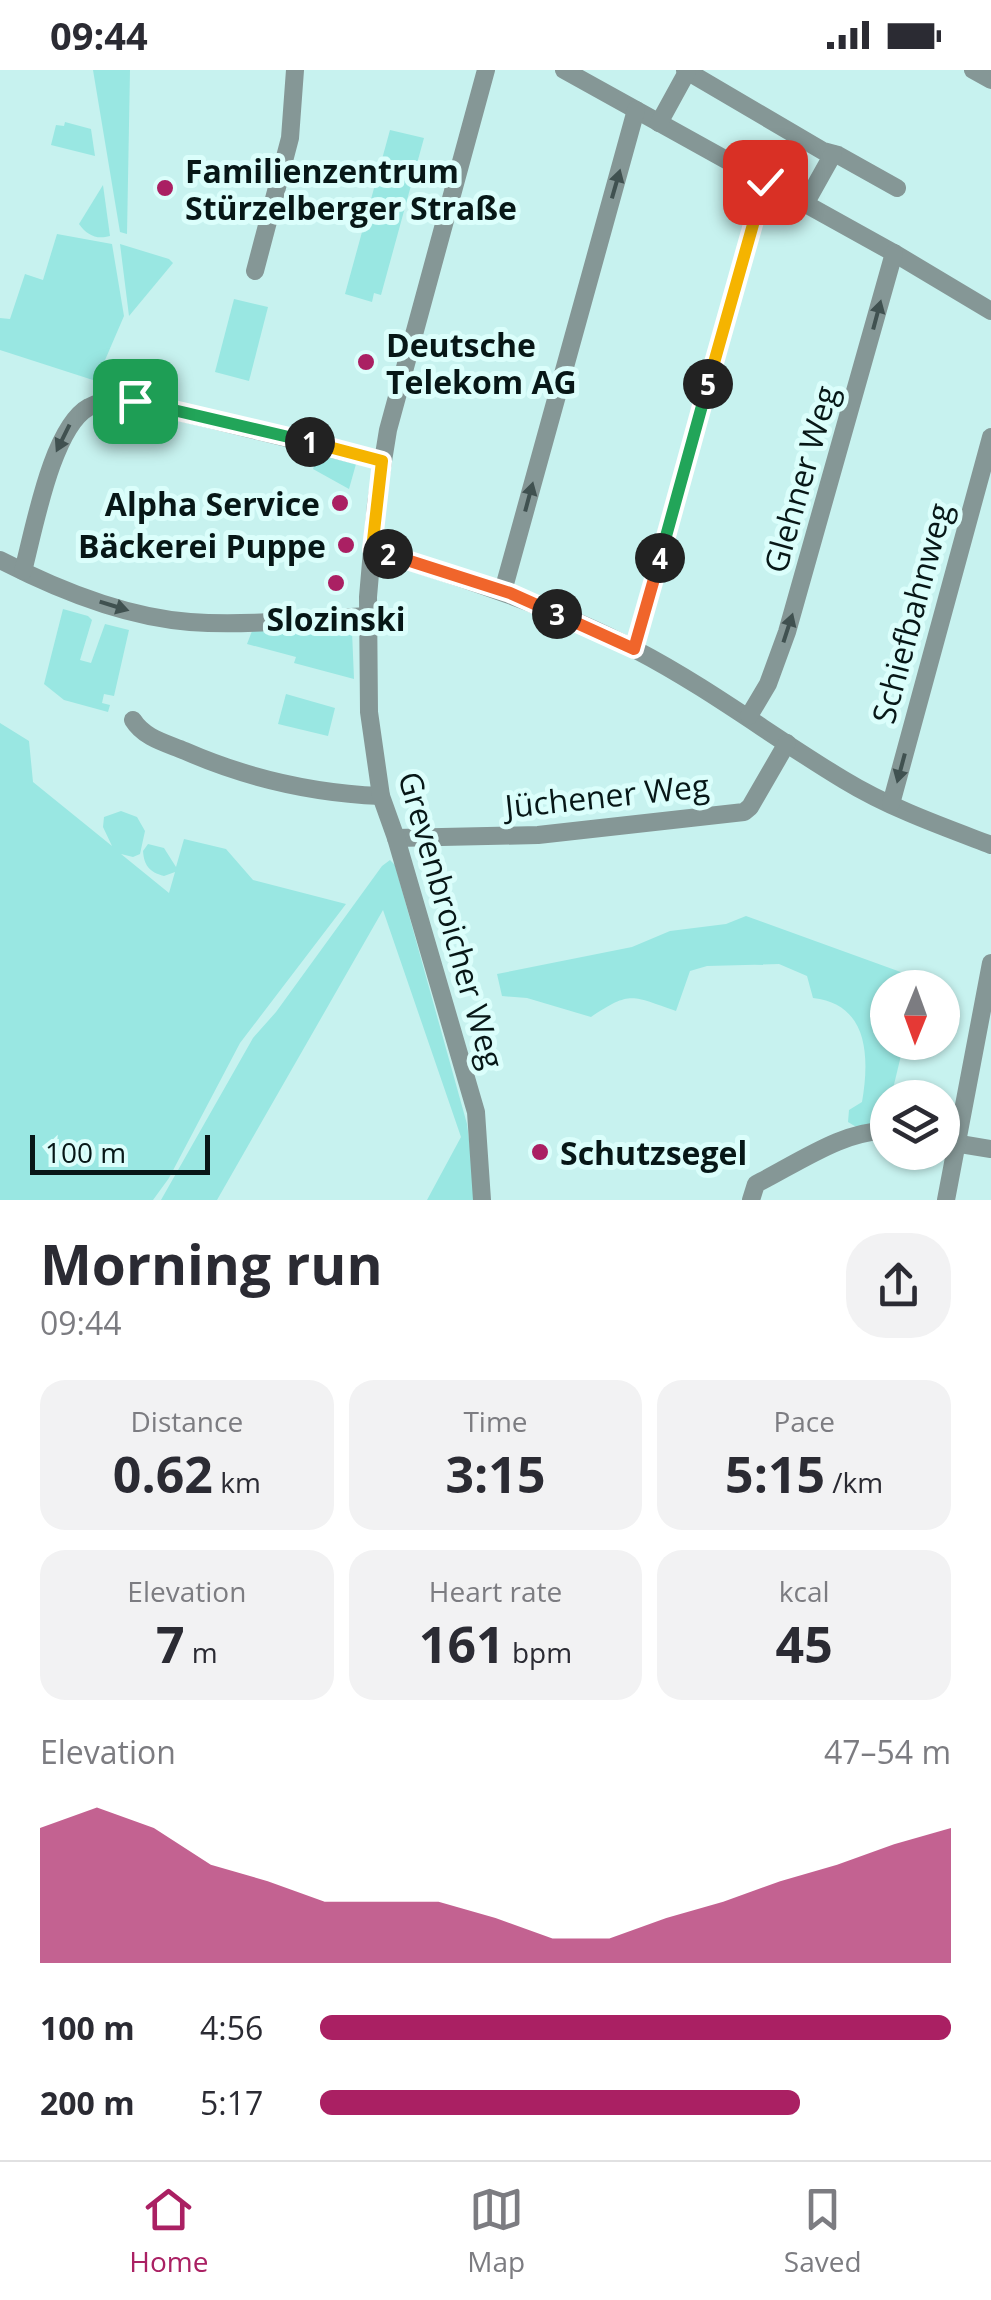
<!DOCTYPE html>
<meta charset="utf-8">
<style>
body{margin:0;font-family:"Open Sans",sans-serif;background:#f2f2f3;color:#2b2b33;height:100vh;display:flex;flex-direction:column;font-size:38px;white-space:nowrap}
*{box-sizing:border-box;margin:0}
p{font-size:32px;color:#7c7c81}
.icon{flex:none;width:55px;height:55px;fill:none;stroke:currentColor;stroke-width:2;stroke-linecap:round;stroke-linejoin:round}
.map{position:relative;height:1130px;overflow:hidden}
.details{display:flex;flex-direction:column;background:#fff;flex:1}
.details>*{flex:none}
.needle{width:65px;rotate:181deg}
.controls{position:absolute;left:870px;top:900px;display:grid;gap:20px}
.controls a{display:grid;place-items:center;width:90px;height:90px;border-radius:50%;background:#fff;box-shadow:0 2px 8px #0004;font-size:50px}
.scale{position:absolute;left:30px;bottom:25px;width:180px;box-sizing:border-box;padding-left:10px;border:5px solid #071717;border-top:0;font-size:28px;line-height:35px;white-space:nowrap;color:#071717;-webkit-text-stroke:8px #dbfefb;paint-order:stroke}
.pin{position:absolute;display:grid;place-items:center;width:85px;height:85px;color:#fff;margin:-42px;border-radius:20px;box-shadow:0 5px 15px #0006}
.km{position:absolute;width:50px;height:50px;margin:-25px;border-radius:50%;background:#222;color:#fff;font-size:28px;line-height:50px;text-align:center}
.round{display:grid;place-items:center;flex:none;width:105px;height:105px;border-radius:40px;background:#f2f2f3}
.head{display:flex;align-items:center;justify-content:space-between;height:170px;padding:0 40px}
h1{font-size:55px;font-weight:700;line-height:75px}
.stats{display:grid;grid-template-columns:repeat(3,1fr);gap:15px;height:170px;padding:10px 40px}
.stats div{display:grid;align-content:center;border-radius:25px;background:#f2f2f3;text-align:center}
.stats b{font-size:50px;font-weight:700}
.stats small{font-size:28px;font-weight:400}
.stats p{font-size:28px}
.chart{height:280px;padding:20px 40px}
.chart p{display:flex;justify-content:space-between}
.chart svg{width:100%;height:180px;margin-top:10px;fill:#aa2063;opacity:.7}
ul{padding:0 40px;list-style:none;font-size:32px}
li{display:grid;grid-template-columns:160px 120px 1fr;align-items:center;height:75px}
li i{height:25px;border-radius:12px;background:#aa2063}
.status{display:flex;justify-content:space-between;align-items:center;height:70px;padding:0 50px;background:#fff;direction:ltr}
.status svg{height:28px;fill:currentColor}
.tabs{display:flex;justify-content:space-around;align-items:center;height:140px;border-top:2px solid #e1e1e2;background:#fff;font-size:28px;color:#7c7c81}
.tabs a{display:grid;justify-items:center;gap:5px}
.tabs .on{color:#aa2063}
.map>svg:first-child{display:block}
.green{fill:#99e7e2}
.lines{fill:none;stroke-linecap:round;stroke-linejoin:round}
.minor{stroke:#859796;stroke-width:18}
.oneway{fill:#405150}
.split-1-casing{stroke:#fff;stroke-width:20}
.split-2-casing{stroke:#fff;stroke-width:20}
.split-3-casing{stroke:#fff;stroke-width:20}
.split-4-casing{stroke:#fff;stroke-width:20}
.split-5-casing{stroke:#fff;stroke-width:20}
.split-6-casing{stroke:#fff;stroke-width:20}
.split-1{stroke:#22a559;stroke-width:12}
.split-2{stroke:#f5b400;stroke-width:12}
.split-3{stroke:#f0652b;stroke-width:12}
.split-4{stroke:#f0652b;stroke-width:12}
.split-5{stroke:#22a559;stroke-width:12}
.split-6{stroke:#f5b400;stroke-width:12}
.poi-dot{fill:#aa2063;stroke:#dbfefb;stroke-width:4}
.labels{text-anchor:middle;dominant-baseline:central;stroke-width:10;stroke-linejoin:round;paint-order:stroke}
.poi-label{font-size:32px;font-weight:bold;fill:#071717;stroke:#dbfefb;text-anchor:start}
.street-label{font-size:32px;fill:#071717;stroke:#dbfefb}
</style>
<div class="status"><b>09:44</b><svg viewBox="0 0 49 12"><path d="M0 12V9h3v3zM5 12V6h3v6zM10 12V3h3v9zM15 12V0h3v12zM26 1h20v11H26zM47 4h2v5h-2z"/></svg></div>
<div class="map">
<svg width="991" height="1130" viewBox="0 0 991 1130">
<rect width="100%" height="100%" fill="#c7f2ef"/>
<g class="green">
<polygon points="93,0 130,0 127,164 120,162"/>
<polygon points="65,52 91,59 95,86 51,75 56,55 64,56"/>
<polygon points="390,60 424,68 381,225 374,223 372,232 345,224"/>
<path d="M 103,115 L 110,166 C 96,170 87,165 79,154 Z"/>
<polygon points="57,164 112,174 124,246 96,311 0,280 0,248 10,249 25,204 43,210"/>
<polygon points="120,174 169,189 173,193 129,246"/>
<polygon points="234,229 268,237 249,311 215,302"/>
<polygon points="319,383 356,394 349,419 313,399"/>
<polygon points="63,539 88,546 92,550 80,590 91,593 105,554 129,560 114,626 104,624 102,633 110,635 108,642 64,630 44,614"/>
<polygon points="348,557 352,561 354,609 294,593 296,587 247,574 252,561"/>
<polygon points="286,624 335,638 328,666 278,654"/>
<path d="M 0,653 L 29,671 L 33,712 L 112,776 L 103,757 L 104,747 L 121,741 L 137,747 L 145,761 L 140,784 L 133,787 L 121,784 L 169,823 L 175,802 L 164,806 C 149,802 144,795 143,781 L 148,774 L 164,778 L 176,797 L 184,769 L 226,779 L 253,810 L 346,834 L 240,973 L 169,1108 L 153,1130 L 0,1130 Z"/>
<polygon points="390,790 395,795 467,1054 477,1130 427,1130 461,1067 383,840 217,1130 161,1130 253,968 276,942 382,796"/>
<path d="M 746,846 L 920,909 L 918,917 L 888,918 L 888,972 L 904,973 L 891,1027 L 888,1028 L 884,1055 L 858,1058 L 848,1052 L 849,1040 L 862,1032 C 870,986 868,934 813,928 L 807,906 L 779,894 L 707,896 L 690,901 L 676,941 C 632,926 631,920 591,947 L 527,928 L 502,926 L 497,904 L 632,877 L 670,861 L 726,854 Z"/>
</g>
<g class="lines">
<g class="minor">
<polyline points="564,0 894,183 991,241"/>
<polyline points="685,0 823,81 838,85 897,118"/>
<polyline points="973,0 991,10"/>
<polyline points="659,53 687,2"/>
<polyline points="805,134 833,84"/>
<polyline points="255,201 290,68 295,0"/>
<path d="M 372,479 C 462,508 552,536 636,580 C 709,618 774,668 844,710 C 890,738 941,756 991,775"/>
<path d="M 0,490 C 58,520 124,547 190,552 C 248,556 309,549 368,546"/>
<path d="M 23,501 C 34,460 52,357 89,337 C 103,329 120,330 135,331 L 382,391"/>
<polyline points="503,521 636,40"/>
<polyline points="634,579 765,112"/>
<polyline points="749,646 768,614 787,562 894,183"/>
<path d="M 133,650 C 144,668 166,673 185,681 C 249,709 311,723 381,726"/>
<polyline points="891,734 991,367"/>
<polyline points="396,768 538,765 744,742 750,737 787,673"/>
<polyline points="942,1071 991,1079"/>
<polyline points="482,1130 476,1042 396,768 381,726 369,642 368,527 376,434 388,360 486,0"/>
<path d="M 751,1130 L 756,1114 C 791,1097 850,1056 888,1062"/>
<polyline points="946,1130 991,893"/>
</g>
</g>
<defs><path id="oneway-solid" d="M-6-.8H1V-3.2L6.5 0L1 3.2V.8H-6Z" transform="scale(2.5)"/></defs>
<g class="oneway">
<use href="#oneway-solid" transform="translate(616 114) rotate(-74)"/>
<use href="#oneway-solid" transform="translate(877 245) rotate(-75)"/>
<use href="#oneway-solid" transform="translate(63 368) rotate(116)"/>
<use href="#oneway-solid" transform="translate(529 427) rotate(-75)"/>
<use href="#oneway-solid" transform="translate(114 536) rotate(17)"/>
<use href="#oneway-solid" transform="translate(788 558) rotate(-72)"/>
<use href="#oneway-solid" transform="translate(901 698) rotate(105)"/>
</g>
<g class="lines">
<g class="split-1-casing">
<polyline id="split-1" points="135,331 310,372"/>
</g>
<g class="split-2-casing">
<polyline id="split-2" points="310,372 382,391 372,479 388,484"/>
</g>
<g class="split-3-casing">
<polyline id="split-3" points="388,484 510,523 557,544"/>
</g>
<g class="split-4-casing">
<polyline id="split-4" points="557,544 634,579 660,488"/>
</g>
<g class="split-5-casing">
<polyline id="split-5" points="660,488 708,314"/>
</g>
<g class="split-6-casing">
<polyline id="split-6" points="708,314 765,112"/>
</g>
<use href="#split-1" class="split-1"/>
<use href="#split-2" class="split-2"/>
<use href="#split-3" class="split-3"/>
<use href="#split-4" class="split-4"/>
<use href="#split-5" class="split-5"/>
<use href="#split-6" class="split-6"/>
</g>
<g class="poi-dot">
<circle cx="165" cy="118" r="10"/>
<circle cx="366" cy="292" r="10"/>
<circle cx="340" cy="433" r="10"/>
<circle cx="346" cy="475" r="10"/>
<circle cx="336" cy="513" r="10"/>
<circle cx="540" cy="1082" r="10"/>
</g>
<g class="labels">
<g class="poi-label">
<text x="185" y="100">Familienzentrum<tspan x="185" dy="37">Stürzelberger Straße</tspan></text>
<text x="386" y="274">Deutsche<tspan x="386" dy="37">Telekom AG</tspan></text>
<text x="320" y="433" text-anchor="end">Alpha Service</text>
<text x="326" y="475" text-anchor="end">Bäckerei Puppe</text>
<text x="336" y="548" text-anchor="middle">Slozinski</text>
<text x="560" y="1082">Schutzsegel</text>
</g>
<g class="street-label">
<text transform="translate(800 409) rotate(-74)">Glehner Weg</text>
<text transform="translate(911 543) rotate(-75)">Schiefbahnweg</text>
<text transform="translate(607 725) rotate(-6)">Jüchener Weg</text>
<text transform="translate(452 850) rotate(74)">Grevenbroicher Weg</text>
</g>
</g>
</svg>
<div class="controls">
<a><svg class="needle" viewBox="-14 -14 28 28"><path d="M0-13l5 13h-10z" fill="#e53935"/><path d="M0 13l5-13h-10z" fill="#7c7c81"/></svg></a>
<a><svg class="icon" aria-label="layers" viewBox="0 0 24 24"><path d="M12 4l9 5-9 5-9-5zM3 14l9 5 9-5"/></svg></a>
</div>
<div class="scale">100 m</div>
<div class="pin" style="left:135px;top:331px;background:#1e9e55"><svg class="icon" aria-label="arrive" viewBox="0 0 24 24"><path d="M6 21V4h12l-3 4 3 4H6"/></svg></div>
<div class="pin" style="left:765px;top:112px;background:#d93025"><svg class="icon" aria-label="check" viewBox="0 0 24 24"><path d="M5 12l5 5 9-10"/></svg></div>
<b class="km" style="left:310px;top:372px">1</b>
<b class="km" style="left:388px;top:484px">2</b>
<b class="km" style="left:557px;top:544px">3</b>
<b class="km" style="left:660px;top:488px">4</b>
<b class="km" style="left:708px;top:314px">5</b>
</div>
<section class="details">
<div class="head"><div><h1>Morning run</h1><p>09:44</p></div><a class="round"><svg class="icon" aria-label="share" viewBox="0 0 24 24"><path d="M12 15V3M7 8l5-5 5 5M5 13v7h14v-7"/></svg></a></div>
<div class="stats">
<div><p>Distance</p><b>0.62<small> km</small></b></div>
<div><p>Time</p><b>3:15</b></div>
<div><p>Pace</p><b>5:15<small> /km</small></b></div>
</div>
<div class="stats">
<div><p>Elevation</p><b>7<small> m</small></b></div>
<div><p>Heart rate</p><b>161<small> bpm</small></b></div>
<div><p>kcal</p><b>45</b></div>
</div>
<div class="chart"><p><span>Elevation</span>47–54 m</p>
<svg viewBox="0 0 160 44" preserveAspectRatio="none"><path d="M0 44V11L10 6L20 11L30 20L40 24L50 29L60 29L70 29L80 33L90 38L100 38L110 33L120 29L130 24L140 20L150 15L160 11V44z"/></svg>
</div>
<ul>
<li><b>100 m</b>4:56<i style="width:100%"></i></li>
<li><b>200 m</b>5:17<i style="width:76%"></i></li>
</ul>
</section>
<nav class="tabs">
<a class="on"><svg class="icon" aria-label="home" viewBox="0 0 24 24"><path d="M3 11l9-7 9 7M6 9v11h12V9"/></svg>Home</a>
<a><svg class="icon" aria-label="map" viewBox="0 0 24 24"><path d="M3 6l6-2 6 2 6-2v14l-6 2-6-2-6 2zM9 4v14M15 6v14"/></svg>Map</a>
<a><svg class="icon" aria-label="saved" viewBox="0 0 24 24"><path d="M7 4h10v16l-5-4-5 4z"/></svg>Saved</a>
</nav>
